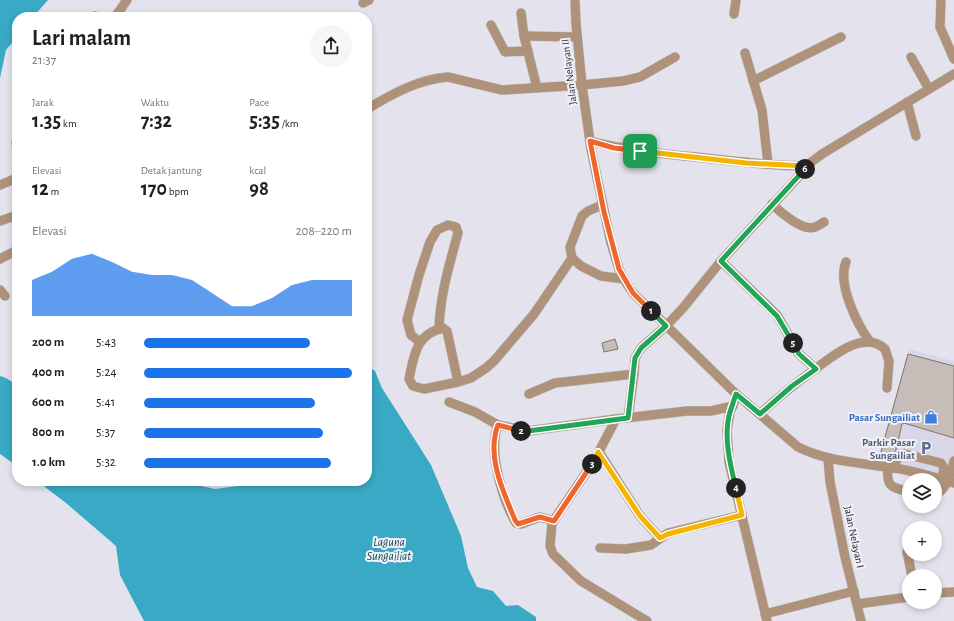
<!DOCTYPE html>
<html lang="id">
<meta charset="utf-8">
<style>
body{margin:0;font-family:"Alegreya Sans",sans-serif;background:#f6f6f6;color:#202124;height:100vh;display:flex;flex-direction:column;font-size:15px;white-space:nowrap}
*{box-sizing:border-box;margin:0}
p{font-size:13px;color:#757577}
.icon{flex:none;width:22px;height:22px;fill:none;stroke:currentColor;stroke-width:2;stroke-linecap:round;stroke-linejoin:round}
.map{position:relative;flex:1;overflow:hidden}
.side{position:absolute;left:12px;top:12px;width:360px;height:474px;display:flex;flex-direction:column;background:#fff;border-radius:16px;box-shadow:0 2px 6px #0003}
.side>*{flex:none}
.controls{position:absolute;left:902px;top:473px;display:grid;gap:8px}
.controls a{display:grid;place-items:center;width:40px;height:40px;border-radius:50%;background:#fff;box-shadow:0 2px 6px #0003;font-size:20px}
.pin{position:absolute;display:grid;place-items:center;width:34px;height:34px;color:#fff;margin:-17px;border-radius:8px;box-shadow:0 2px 6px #0006}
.km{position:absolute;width:20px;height:20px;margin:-10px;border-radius:50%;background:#222;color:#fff;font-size:11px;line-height:20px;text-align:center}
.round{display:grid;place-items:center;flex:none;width:42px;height:42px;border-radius:21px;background:#f6f6f6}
.summary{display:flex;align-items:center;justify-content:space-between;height:68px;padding:0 20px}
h1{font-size:22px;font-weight:700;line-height:30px}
.figures{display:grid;grid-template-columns:repeat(3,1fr);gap:6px;height:68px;padding:4px 20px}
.figures div{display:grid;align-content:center}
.figures b{font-size:20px;font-weight:700}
.figures small{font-size:11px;font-weight:400}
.figures p{font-size:11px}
.chart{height:112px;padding:8px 20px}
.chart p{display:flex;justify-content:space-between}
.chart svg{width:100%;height:72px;margin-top:4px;fill:#1a73e8;opacity:.7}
ul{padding:0 20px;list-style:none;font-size:13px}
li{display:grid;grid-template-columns:64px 48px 1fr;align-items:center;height:30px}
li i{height:10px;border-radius:5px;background:#1a73e8}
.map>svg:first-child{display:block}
.built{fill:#d9d7e7}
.water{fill:#39a9c5}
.building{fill:#c6bdb8;stroke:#7d7470}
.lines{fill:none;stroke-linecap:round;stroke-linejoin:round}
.minor-casing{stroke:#bfbfc7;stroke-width:10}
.minor{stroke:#ae927a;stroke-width:9}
.split-1-casing{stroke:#fff;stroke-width:8}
.split-2-casing{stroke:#fff;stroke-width:8}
.split-3-casing{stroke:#fff;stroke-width:8}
.split-4-casing{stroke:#fff;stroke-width:8}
.split-5-casing{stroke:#fff;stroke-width:8}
.split-6-casing{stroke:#fff;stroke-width:8}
.split-7-casing{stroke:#fff;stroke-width:8}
.split-1{stroke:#f0652b;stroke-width:5}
.split-2{stroke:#22a559;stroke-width:5}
.split-3{stroke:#f0652b;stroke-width:5}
.split-4{stroke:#f5b400;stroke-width:5}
.split-5{stroke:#22a559;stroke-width:5}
.split-6{stroke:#22a559;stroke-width:5}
.split-7{stroke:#f5b400;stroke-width:5}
.labels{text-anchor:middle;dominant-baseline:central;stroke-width:4;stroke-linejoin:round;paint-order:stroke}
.street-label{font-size:11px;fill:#2d2d30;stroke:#f2f1fa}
.shop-label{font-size:11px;font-weight:bold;fill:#366cbe;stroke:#f2f1fa;text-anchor:end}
.service-label{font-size:11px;font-weight:bold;fill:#4e5e75;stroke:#f2f1fa;text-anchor:end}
.water-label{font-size:12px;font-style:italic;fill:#0e3f4b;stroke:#f2f1fa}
</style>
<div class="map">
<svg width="954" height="621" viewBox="0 0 954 621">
<rect width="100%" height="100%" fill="#e4e3ed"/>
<polygon class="built" points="909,349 954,361 954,483 876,466"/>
<g class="water">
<polygon points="0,0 48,0 33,17 17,17 17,37 6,50 0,78"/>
<polygon points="367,366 375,371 382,388 431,465 461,536 468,568 477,587 493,591 506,606 518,605 536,617 536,621 144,621 120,575 116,546 66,503 37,481 178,481 215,489 253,484 256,481 367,481"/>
<polygon points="0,376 6,378 17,385 17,466 0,454"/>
</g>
<g class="building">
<polygon points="615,339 618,349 604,352 602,343"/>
<polygon points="908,354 954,366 954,438 904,423 902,424 896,450 893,455 888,453 885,461 879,459"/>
</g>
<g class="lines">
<g class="minor-casing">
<g id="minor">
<path d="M 575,0 L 576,24 L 582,85 L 591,149 L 611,243 L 619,269 L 625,281 L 633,293 L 736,394 L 798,447 C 828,462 862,463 894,468 C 915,471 934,477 954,483"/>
<polyline points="941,0 940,27 954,59"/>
<polyline points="363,3 369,0"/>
<polyline points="521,13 524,36 537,88"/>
<polyline points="734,14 736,0"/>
<polyline points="95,16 97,17"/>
<polyline points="115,17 127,0"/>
<polyline points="491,25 505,52 528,51"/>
<polyline points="524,36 577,37"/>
<polyline points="745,53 762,110 768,164"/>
<polyline points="911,57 929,89"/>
<polyline points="753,81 841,37"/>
<polyline points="907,102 916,136"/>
<path d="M 367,109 C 392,94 419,79 448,77 L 502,90 L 582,85 L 623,81 L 640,77 L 675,57"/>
<path d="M 590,141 C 625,150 661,154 696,157 C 733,161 770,166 806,166"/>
<polyline points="16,143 17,143"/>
<polyline points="0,185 17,178"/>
<path d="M 772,204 C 780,212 803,232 815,227 C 818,226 821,224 824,222"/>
<polyline points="602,205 588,211 582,216 570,247 572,258 581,266 601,276 624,279"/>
<polyline points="0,221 17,215"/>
<polyline points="0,259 17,250"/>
<polyline points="721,261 777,315 799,354 816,369"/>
<path d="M 846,262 C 837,284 857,324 870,342"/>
<polyline points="0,290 5,296"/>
<path d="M 420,342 L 411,335 L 407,320 L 419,275 L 430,242 L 437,230 L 448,225 L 456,227 L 458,233 C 449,266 440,295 439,329"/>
<path d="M 458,382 L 447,331 L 443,328 C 416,334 414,355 409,379 L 413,386 L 424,389 L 458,382 L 471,378 L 486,368 L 494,361 L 534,314 L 572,258"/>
<polyline points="529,394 555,383 634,374 635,358 641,348 666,326 683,308 721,261 800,175 806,166 822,154 954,74"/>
<polyline points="449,402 475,412 498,425"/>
<polyline points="734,402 730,412 727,430 729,462 767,621"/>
<path d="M 760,414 C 777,398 795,384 815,369 C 832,357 863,329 885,349 L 889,361 L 887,388"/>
<polyline points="628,418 634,374"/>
<polyline points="616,419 594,461 552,523 550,546 553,554 581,581 647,621"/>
<polyline points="599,452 640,516 660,538"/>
<polyline points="828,458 830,482 845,557 861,621"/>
<path d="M 888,467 C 886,487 891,487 909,492"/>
<polyline points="893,468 899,455 905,454 941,463 944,468 942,479"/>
<path d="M 935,495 C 948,488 950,475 954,461"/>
<path d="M 554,521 L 540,517 L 521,524 L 516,523 C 502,499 488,451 498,425 L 528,431 L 616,419 L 687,411 L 711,411 L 733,406"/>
<polyline points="600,548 626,549 651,545 668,533 742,515"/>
<polyline points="907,552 912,576"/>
<polyline points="935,593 954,592"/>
<polyline points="857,604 909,597"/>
<polyline points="765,614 854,591"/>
</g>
</g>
<use href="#minor" class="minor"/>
</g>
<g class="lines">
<g class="split-1-casing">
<polyline id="split-1" points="640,151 614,148 590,141 604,212 619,269 633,293 651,311"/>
</g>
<g class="split-2-casing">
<polyline id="split-2" points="521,431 528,431 628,418 635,358 641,348 666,326 651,311"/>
</g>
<g class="split-3-casing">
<path id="split-3" d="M 521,431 L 498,425 C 486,456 503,491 515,520 L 518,524 L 540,517 L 554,521 L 592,464"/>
</g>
<g class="split-4-casing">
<polyline id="split-4" points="592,464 598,452 640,516 660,538 668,534 742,515 736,488"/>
</g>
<g class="split-5-casing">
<path id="split-5" d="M 736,488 C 730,464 723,436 730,412 C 732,406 734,400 736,394 L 760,414 L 792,386 L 816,369 L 799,354 L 793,343"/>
</g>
<g class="split-6-casing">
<polyline id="split-6" points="793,343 777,316 721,261 805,169"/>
</g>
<g class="split-7-casing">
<polyline id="split-7" points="640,151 746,163 806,166 805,169"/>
</g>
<use href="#split-1" class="split-1"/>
<use href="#split-2" class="split-2"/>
<use href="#split-3" class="split-3"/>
<use href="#split-4" class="split-4"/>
<use href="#split-5" class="split-5"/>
<use href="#split-6" class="split-6"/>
<use href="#split-7" class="split-7"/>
</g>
<defs>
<g id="shop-bare" transform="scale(1.08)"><path d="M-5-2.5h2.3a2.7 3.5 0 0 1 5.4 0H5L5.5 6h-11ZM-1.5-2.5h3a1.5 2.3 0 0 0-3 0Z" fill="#3f7fe0" stroke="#f2f1fa" stroke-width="2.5" paint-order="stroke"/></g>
<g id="parking-bare" transform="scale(1.08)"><path d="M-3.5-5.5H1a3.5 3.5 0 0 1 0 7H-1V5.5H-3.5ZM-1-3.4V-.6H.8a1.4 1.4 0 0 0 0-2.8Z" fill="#5c6f8a" stroke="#f2f1fa" stroke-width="2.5" paint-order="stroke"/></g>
</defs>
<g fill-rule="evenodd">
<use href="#shop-bare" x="931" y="417"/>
<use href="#parking-bare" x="926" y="448"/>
</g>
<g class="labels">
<g class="street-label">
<text transform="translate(569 72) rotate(-97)">Jalan Nelayan II</text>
<text transform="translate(854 537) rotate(78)">Jalan Nelayan I</text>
</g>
<g class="shop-label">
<text x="920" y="417">Pasar Sungailiat</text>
</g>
<g class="service-label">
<text x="915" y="442">Parkir Pasar<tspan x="915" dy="13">Sungailiat</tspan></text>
</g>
<g class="water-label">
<text x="389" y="542">Laguna<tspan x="389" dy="14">Sungailiat</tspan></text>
</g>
</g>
</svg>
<div class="controls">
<a><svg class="icon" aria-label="layers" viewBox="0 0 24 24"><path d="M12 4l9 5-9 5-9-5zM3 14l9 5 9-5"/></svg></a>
<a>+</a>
<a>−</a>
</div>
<div class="pin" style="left:640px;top:151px;background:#1e9e55"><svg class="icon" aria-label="arrive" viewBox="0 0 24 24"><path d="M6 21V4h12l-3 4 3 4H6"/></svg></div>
<b class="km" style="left:651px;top:311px">1</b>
<b class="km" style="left:521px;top:431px">2</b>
<b class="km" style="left:592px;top:464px">3</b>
<b class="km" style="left:736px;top:488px">4</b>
<b class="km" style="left:793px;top:343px">5</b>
<b class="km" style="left:805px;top:169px">6</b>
<section class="side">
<div class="summary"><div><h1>Lari malam</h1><p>21:37</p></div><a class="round"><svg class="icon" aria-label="share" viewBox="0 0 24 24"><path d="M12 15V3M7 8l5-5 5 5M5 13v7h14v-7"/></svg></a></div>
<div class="figures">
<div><p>Jarak</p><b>1.35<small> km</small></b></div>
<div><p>Waktu</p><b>7:32</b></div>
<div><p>Pace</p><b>5:35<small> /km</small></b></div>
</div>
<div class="figures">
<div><p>Elevasi</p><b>12<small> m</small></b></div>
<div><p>Detak jantung</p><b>170<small> bpm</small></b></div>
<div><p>kcal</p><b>98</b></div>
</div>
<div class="chart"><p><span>Elevasi</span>208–220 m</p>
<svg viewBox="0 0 160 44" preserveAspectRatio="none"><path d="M0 44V22L10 17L20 9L30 6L40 11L50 17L60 19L70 19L80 22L90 30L100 38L110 38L120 33L130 25L140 22L150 22L160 22V44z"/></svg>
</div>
<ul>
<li><b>200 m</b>5:43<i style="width:80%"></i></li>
<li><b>400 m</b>5:24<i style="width:100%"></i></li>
<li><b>600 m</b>5:41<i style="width:82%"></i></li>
<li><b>800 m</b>5:37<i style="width:86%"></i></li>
<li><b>1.0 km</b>5:32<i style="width:90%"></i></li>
</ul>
</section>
</div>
